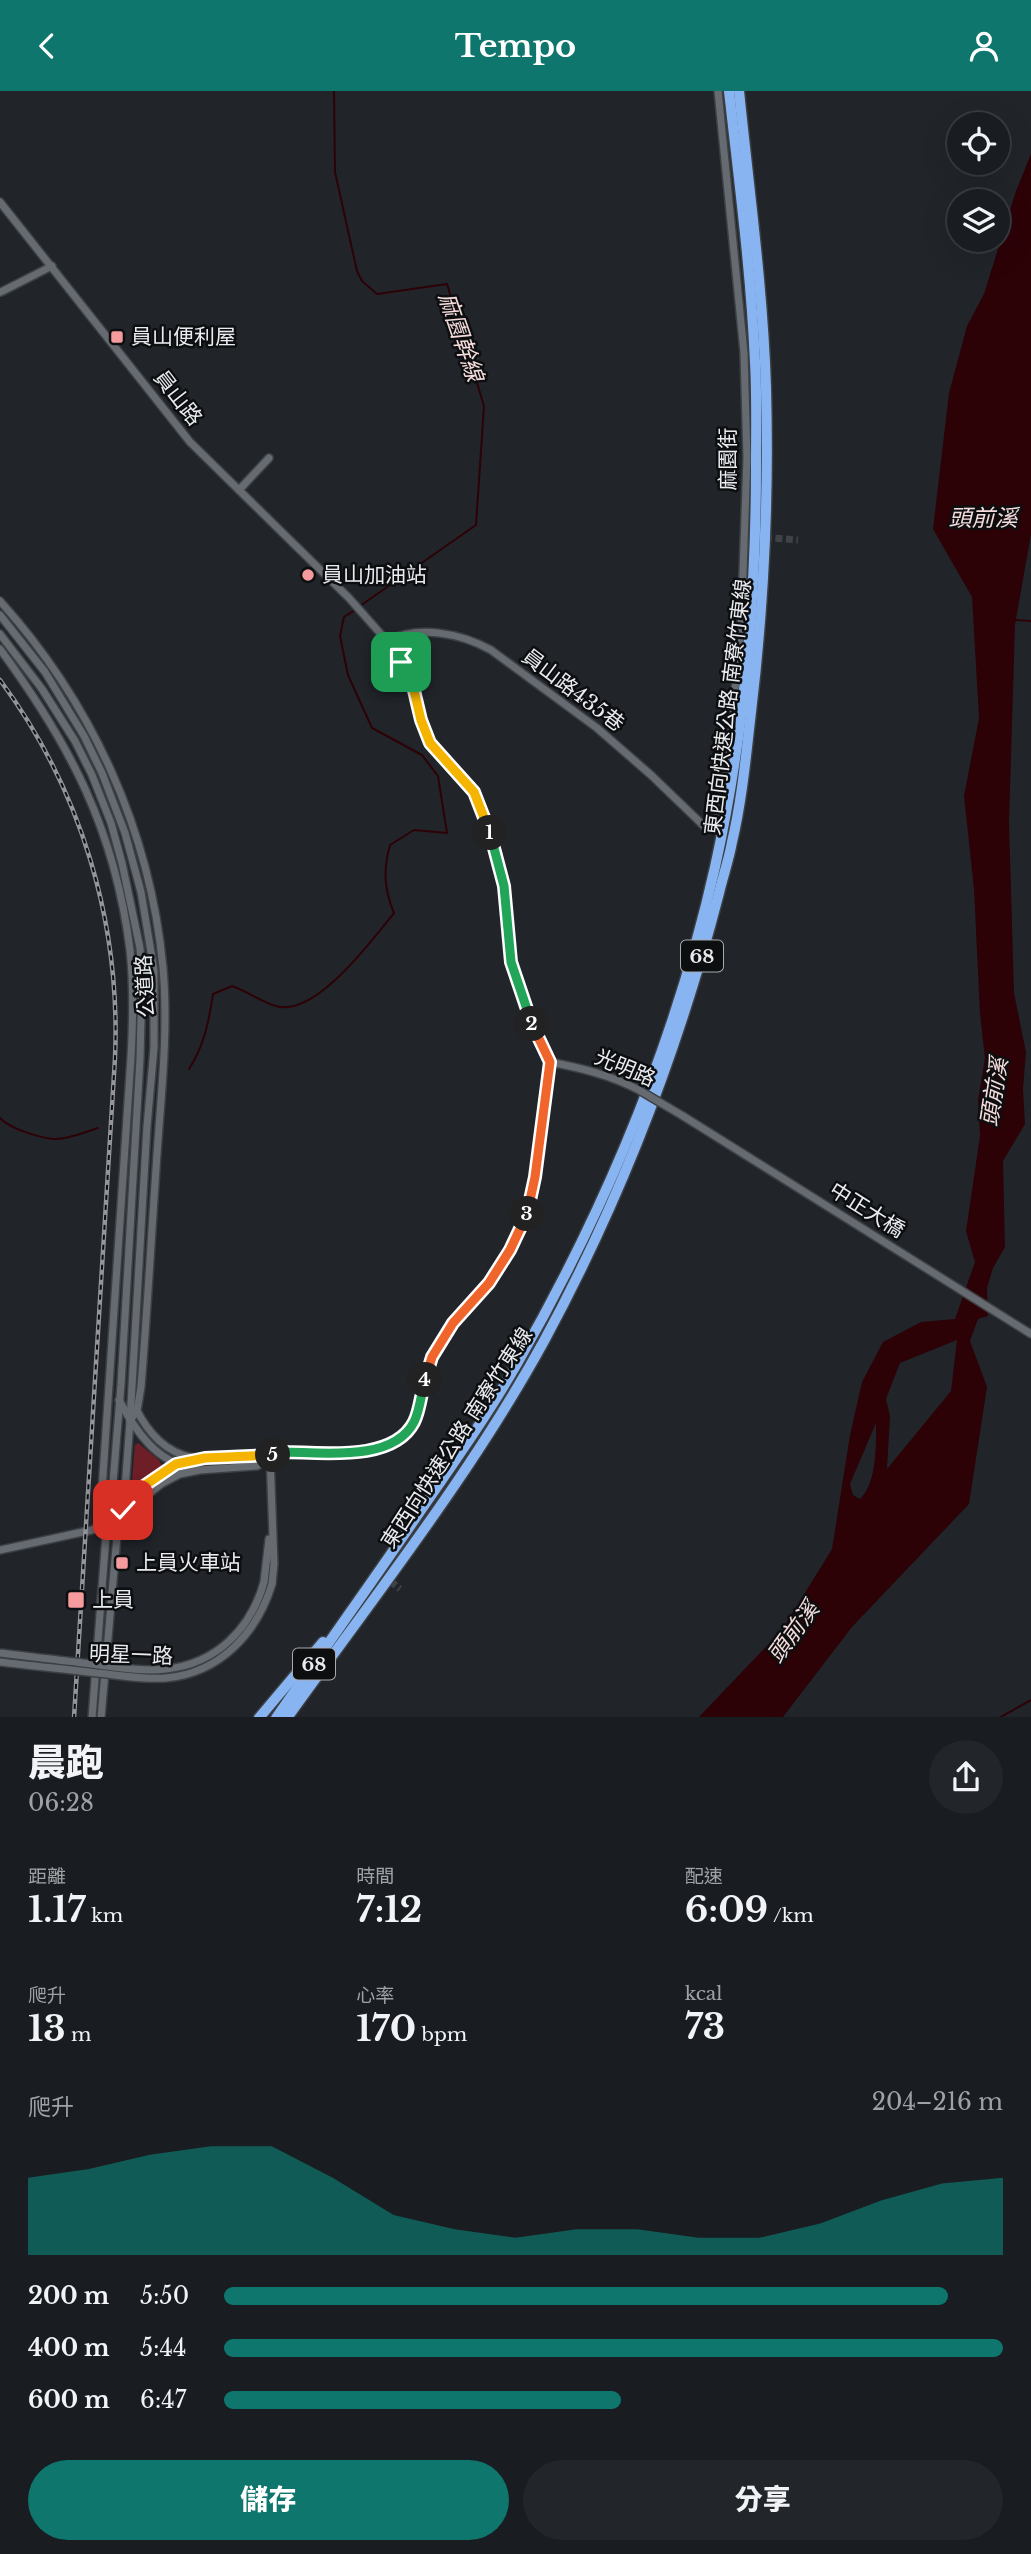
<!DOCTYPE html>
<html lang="zh-TW">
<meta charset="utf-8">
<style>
body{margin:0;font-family:"Libre Baskerville","Noto Sans TC",serif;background:#222529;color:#f1f3f6;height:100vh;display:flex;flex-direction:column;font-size:26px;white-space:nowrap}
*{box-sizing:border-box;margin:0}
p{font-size:23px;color:#9fa1a5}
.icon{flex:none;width:38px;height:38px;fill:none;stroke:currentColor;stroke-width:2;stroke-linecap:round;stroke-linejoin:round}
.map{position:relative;height:1626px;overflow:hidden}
.drawer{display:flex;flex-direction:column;background:#191c20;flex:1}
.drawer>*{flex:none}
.fabs{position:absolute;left:947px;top:21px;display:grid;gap:14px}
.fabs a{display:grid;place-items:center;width:63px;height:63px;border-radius:50%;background:#191c20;box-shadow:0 7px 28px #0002,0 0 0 2px #373a3e;font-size:35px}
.pin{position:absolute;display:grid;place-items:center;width:60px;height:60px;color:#fff;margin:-30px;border-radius:14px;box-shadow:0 4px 10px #0006}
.km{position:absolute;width:35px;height:35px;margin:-18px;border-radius:50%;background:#222;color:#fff;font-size:19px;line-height:35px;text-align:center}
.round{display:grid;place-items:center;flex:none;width:74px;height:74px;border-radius:37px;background:#222529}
.overview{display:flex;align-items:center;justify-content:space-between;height:119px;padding:0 28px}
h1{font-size:38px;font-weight:800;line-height:52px}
.metrics{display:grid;grid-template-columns:repeat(3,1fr);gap:10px;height:119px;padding:7px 28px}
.metrics div{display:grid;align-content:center}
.metrics b{font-size:35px;font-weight:800}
.metrics small{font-size:19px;font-weight:400}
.metrics p{font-size:19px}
.chart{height:196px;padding:14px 28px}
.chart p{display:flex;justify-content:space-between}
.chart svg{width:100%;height:126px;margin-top:7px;fill:#0f766e;opacity:.7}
.button{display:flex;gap:14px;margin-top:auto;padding:14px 28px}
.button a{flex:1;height:80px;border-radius:42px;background:#0f766e;color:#fff;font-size:28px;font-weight:800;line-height:80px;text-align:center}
.button a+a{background:#222529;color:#f1f3f6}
ul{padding:0 28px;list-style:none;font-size:23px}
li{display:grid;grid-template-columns:112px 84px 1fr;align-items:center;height:52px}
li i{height:18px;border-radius:9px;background:#0f766e}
header{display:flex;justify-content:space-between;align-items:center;height:91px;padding:0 28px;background:#0f766e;color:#fff;font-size:32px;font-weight:800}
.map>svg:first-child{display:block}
.green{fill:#6d1e27}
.water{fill:#2c0207;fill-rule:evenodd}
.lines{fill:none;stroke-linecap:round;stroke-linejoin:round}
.stream{stroke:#2c0207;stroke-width:2}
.minor-tunnel{stroke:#3f4348;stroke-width:7;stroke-dasharray:7 3.5;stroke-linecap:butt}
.minor-casing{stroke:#3c3f43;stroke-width:10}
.highway-casing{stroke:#3c3f43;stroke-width:13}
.minor{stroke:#666b71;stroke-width:7}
.highway{stroke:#88b5f2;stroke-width:10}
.rail-casing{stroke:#93959a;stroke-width:4.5}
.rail{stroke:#0c0e10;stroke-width:2;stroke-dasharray:5;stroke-linecap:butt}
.minor-bridge-casing{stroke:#3c3f43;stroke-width:10;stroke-linecap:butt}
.minor-bridge{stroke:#666b71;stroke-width:7}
.split-1-casing{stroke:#fff;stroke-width:14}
.split-2-casing{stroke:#fff;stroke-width:14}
.split-3-casing{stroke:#fff;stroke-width:14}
.split-4-casing{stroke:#fff;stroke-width:14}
.split-5-casing{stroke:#fff;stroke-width:14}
.split-6-casing{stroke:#fff;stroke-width:14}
.split-1{stroke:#f5b400;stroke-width:9}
.split-2{stroke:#22a559;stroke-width:9}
.split-3{stroke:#f0652b;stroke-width:9}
.split-4{stroke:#f0652b;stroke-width:9}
.split-5{stroke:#22a559;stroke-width:9}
.split-6{stroke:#f5b400;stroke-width:9}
.poi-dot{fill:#f59b9d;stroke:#0c0e10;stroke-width:2.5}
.labels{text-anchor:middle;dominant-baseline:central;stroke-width:5;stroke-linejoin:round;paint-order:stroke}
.shield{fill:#0c0e10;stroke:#a7a9ac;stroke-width:2}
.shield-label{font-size:19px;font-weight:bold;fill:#e9ebef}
.poi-label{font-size:21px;fill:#e9ebef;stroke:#0c0e10;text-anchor:start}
.street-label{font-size:21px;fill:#e9ebef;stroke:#0c0e10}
.water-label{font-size:23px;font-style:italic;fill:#f6dcdc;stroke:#0c0e10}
</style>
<header><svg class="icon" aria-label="back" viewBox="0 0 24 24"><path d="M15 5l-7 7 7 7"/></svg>Tempo<svg class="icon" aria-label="person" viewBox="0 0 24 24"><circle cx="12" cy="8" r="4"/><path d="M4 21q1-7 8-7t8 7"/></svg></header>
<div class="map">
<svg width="1031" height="1627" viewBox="0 0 1031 1627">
<rect width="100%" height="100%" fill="#21252a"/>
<polygon class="green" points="138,1352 159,1369 162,1375 135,1393 132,1389 135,1354"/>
<path class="water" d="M 1031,63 L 1031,443 L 1015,534 L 1009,731 L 1014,902 L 1026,961 L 1023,998 L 1025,1033 L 1003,1070 L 1005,1156 L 993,1177 L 987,1197 L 988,1225 L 978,1228 L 970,1250 L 987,1296 L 969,1413 L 852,1536 L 783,1626 L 698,1627 L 782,1539 L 832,1458 L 850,1344 L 862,1291 L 883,1251 L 921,1231 L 955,1228 L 975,1171 L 966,1140 L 980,1045 L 978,1009 L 985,967 L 980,923 L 974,798 L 964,705 L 979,627 L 972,506 L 933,438 L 949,302 L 967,235 L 984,203 L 1016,100 ZM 957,1249 L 951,1300 L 887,1378 L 890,1325 L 886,1308 L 900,1272 ZM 876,1332 C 876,1355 877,1391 860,1408 L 853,1404 L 850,1393 Z"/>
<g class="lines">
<g class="stream">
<polyline points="334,0 335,81 357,180 362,190 377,203 447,193 484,315 476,434 360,515"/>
<polyline points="1015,529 1031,530"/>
<path d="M 189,978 C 204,955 209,930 213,903 L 232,895 C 247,900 261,911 276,915 C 315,927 372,849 394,822 C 384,798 383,779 390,754 L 414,739 L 447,742 L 438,685 L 422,664 L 372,637 L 348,584 L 340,545 L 344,526 L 355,519"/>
<path d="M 0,1027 C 10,1038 38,1046 53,1048 C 67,1049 85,1041 98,1037"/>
<polyline points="999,1627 1031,1609"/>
</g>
<g class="minor-tunnel">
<polyline points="744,445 798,449"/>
<polyline points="374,1477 400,1498"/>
</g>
<g class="minor-casing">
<g id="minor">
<polyline points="0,111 190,351 349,507 387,550 408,581 415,600 421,629 430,652 474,701 484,724 504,795 511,871 515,886 533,935 550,971 535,1086 524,1133 489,1193 453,1232 432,1266 416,1325 408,1339 403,1346 389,1355 369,1360 282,1361 270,1365 257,1375 200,1379 180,1383 161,1393 122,1424 92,1439 0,1459"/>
<polyline points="1,201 52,175"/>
<polyline points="239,399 269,367"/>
<path d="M 0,510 C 92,612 150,739 163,877 C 169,944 160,1012 156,1078 C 151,1151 147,1223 141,1296 L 137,1320 L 130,1329"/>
<polyline points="0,524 45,581 84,645 102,682 125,742 141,801 154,879 154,957 147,1035 130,1330 124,1412 117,1445 101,1627"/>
<polyline points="0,543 42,598 75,650 92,684 111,732 122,772 140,857 142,888 140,968 121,1294 112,1404 107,1432 92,1627"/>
<path d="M 387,550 C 419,534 460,542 491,559 L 597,637 L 651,684 L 705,736 L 714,735 L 717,730 L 729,661 L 741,539 L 747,367 L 744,262 L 718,0"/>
<path d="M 0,558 C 70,653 115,739 130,859 C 134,895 133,931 131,966 L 101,1414 L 106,1428"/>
<path d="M 550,971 C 581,977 610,984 639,999"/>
<polyline points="683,1025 1031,1243"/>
<path d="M 119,1309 C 136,1341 157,1372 195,1378"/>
<path d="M 136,1318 C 149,1343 166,1362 194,1367"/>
<polyline points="270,1365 274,1473 272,1493"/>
<path d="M 109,1429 C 147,1385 168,1370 226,1366 C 241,1365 255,1364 270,1365"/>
<polyline points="264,1491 269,1448"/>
</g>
</g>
<g class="highway-casing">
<g id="highway">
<polyline points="259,1627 323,1551"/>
<path d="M 276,1627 C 323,1559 371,1493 417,1425 C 452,1374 487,1325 518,1271 C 606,1117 676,950 715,776 C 744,645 756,510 756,376 C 756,341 757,305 755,271 C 751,180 739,90 729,0"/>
<path d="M 287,1627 C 376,1503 471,1383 544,1250 C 622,1106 678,960 719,802 C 723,785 729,768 732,751 C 742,709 746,664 751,621 C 764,513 769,405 766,297 C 763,198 749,99 739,0"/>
</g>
</g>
<use href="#minor" class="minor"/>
<use href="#highway" class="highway"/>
<g class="rail-casing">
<path id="rail" d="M 0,589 C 81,698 121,832 115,967 L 74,1627"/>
</g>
<use href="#rail" class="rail"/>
<g class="minor-bridge-casing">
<g id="minor-bridge">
<polyline points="639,999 683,1025"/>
<path d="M 0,1562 C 30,1566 61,1569 91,1573 C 115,1576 141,1581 166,1578 C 216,1573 251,1538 264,1491"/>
<path d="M 0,1571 C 32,1575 64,1578 97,1582 C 119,1584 144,1589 166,1587 C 220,1582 257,1542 272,1493"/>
</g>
</g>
<use href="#minor-bridge" class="minor-bridge"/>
</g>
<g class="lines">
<g class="split-1-casing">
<polyline id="split-1" points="401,571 412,591 421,629 430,652 474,701 490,742"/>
</g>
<g class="split-2-casing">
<polyline id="split-2" points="490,742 504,795 511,871 532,933"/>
</g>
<g class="split-3-casing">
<polyline id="split-3" points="527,1123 535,1086 550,971 532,933"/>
</g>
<g class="split-4-casing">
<polyline id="split-4" points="425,1289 432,1266 453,1232 489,1192 510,1159 527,1123"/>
</g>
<g class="split-5-casing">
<path id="split-5" d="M 273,1364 L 282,1361 C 320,1361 393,1372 414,1331 C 420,1319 421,1303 425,1289"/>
</g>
<g class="split-6-casing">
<polyline id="split-6" points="123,1419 124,1412 135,1401 176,1373 205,1367 273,1364"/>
</g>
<use href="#split-1" class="split-1"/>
<use href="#split-2" class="split-2"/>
<use href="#split-3" class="split-3"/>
<use href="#split-4" class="split-4"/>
<use href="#split-5" class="split-5"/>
<use href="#split-6" class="split-6"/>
</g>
<g class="poi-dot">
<rect x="110" y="239" width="14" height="14" rx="3.5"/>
<circle cx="308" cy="484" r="7"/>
<rect x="115" y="1465" width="14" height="14" rx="3.5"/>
<rect x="67" y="1500" width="18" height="18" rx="3.5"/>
</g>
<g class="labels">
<g class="shield">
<rect x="681" y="849.5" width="42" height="31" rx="5"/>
<rect x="293" y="1557.5" width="42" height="31" rx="5"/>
</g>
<g class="shield-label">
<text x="702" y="865">68</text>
<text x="314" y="1573">68</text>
</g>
<g class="poi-label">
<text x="131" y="246">員山便利屋</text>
<text x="322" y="484">員山加油站</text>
<text x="136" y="1472">上員火車站</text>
<text x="92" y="1509">上員</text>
</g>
<g class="street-label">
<text transform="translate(178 307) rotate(52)">員山路</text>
<text transform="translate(728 368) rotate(-90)">麻園街</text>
<text transform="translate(573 599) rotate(37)">員山路435巷</text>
<text transform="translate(728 616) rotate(-83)">東西向快速公路 南寮竹東線</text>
<text transform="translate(145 895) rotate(-93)">公道路</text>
<text transform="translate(625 977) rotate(23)">光明路</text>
<text transform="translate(867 1119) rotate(32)">中正大橋</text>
<text transform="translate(457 1347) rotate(-57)">東西向快速公路 南寮竹東線</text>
<text transform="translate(131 1564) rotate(2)">明星一路</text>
</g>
<g class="water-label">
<text transform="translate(461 246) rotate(71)">麻園幹線</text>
<text x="983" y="427">頭前溪</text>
<text transform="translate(994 1001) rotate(-81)">頭前溪</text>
<text transform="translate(793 1541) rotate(-54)">頭前溪</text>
</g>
</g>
</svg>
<div class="fabs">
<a><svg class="icon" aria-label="locate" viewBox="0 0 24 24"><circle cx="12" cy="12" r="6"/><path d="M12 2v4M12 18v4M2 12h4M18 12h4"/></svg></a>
<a><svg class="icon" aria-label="layers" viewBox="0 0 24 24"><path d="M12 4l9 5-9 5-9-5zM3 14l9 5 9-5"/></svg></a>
</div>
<div class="pin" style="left:401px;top:571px;background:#1e9e55"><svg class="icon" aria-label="arrive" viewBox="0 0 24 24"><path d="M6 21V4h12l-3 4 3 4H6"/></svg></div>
<div class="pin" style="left:123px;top:1419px;background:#d93025"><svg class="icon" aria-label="check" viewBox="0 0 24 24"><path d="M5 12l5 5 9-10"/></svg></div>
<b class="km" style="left:490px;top:742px">1</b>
<b class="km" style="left:532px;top:933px">2</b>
<b class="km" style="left:527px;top:1123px">3</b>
<b class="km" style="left:425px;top:1289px">4</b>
<b class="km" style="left:273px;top:1364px">5</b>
</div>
<section class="drawer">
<div class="overview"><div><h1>晨跑</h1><p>06:28</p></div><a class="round"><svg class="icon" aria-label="share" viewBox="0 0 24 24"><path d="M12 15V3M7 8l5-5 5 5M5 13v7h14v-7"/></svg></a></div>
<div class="metrics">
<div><p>距離</p><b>1.17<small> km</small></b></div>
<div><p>時間</p><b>7:12</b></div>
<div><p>配速</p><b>6:09<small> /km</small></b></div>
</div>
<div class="metrics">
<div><p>爬升</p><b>13<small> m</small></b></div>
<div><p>心率</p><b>170<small> bpm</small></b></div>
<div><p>kcal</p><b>73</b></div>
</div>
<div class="chart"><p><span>爬升</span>204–216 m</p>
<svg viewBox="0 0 160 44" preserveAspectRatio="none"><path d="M0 44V17L10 14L20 9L30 6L40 6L50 17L60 30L70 35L80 38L90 35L100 35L110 38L120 38L130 33L140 25L150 19L160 17V44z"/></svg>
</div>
<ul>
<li><b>200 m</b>5:50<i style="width:93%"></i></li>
<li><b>400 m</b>5:44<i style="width:100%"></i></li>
<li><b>600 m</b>6:47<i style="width:51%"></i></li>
</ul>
<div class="button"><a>儲存</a><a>分享</a></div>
</section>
